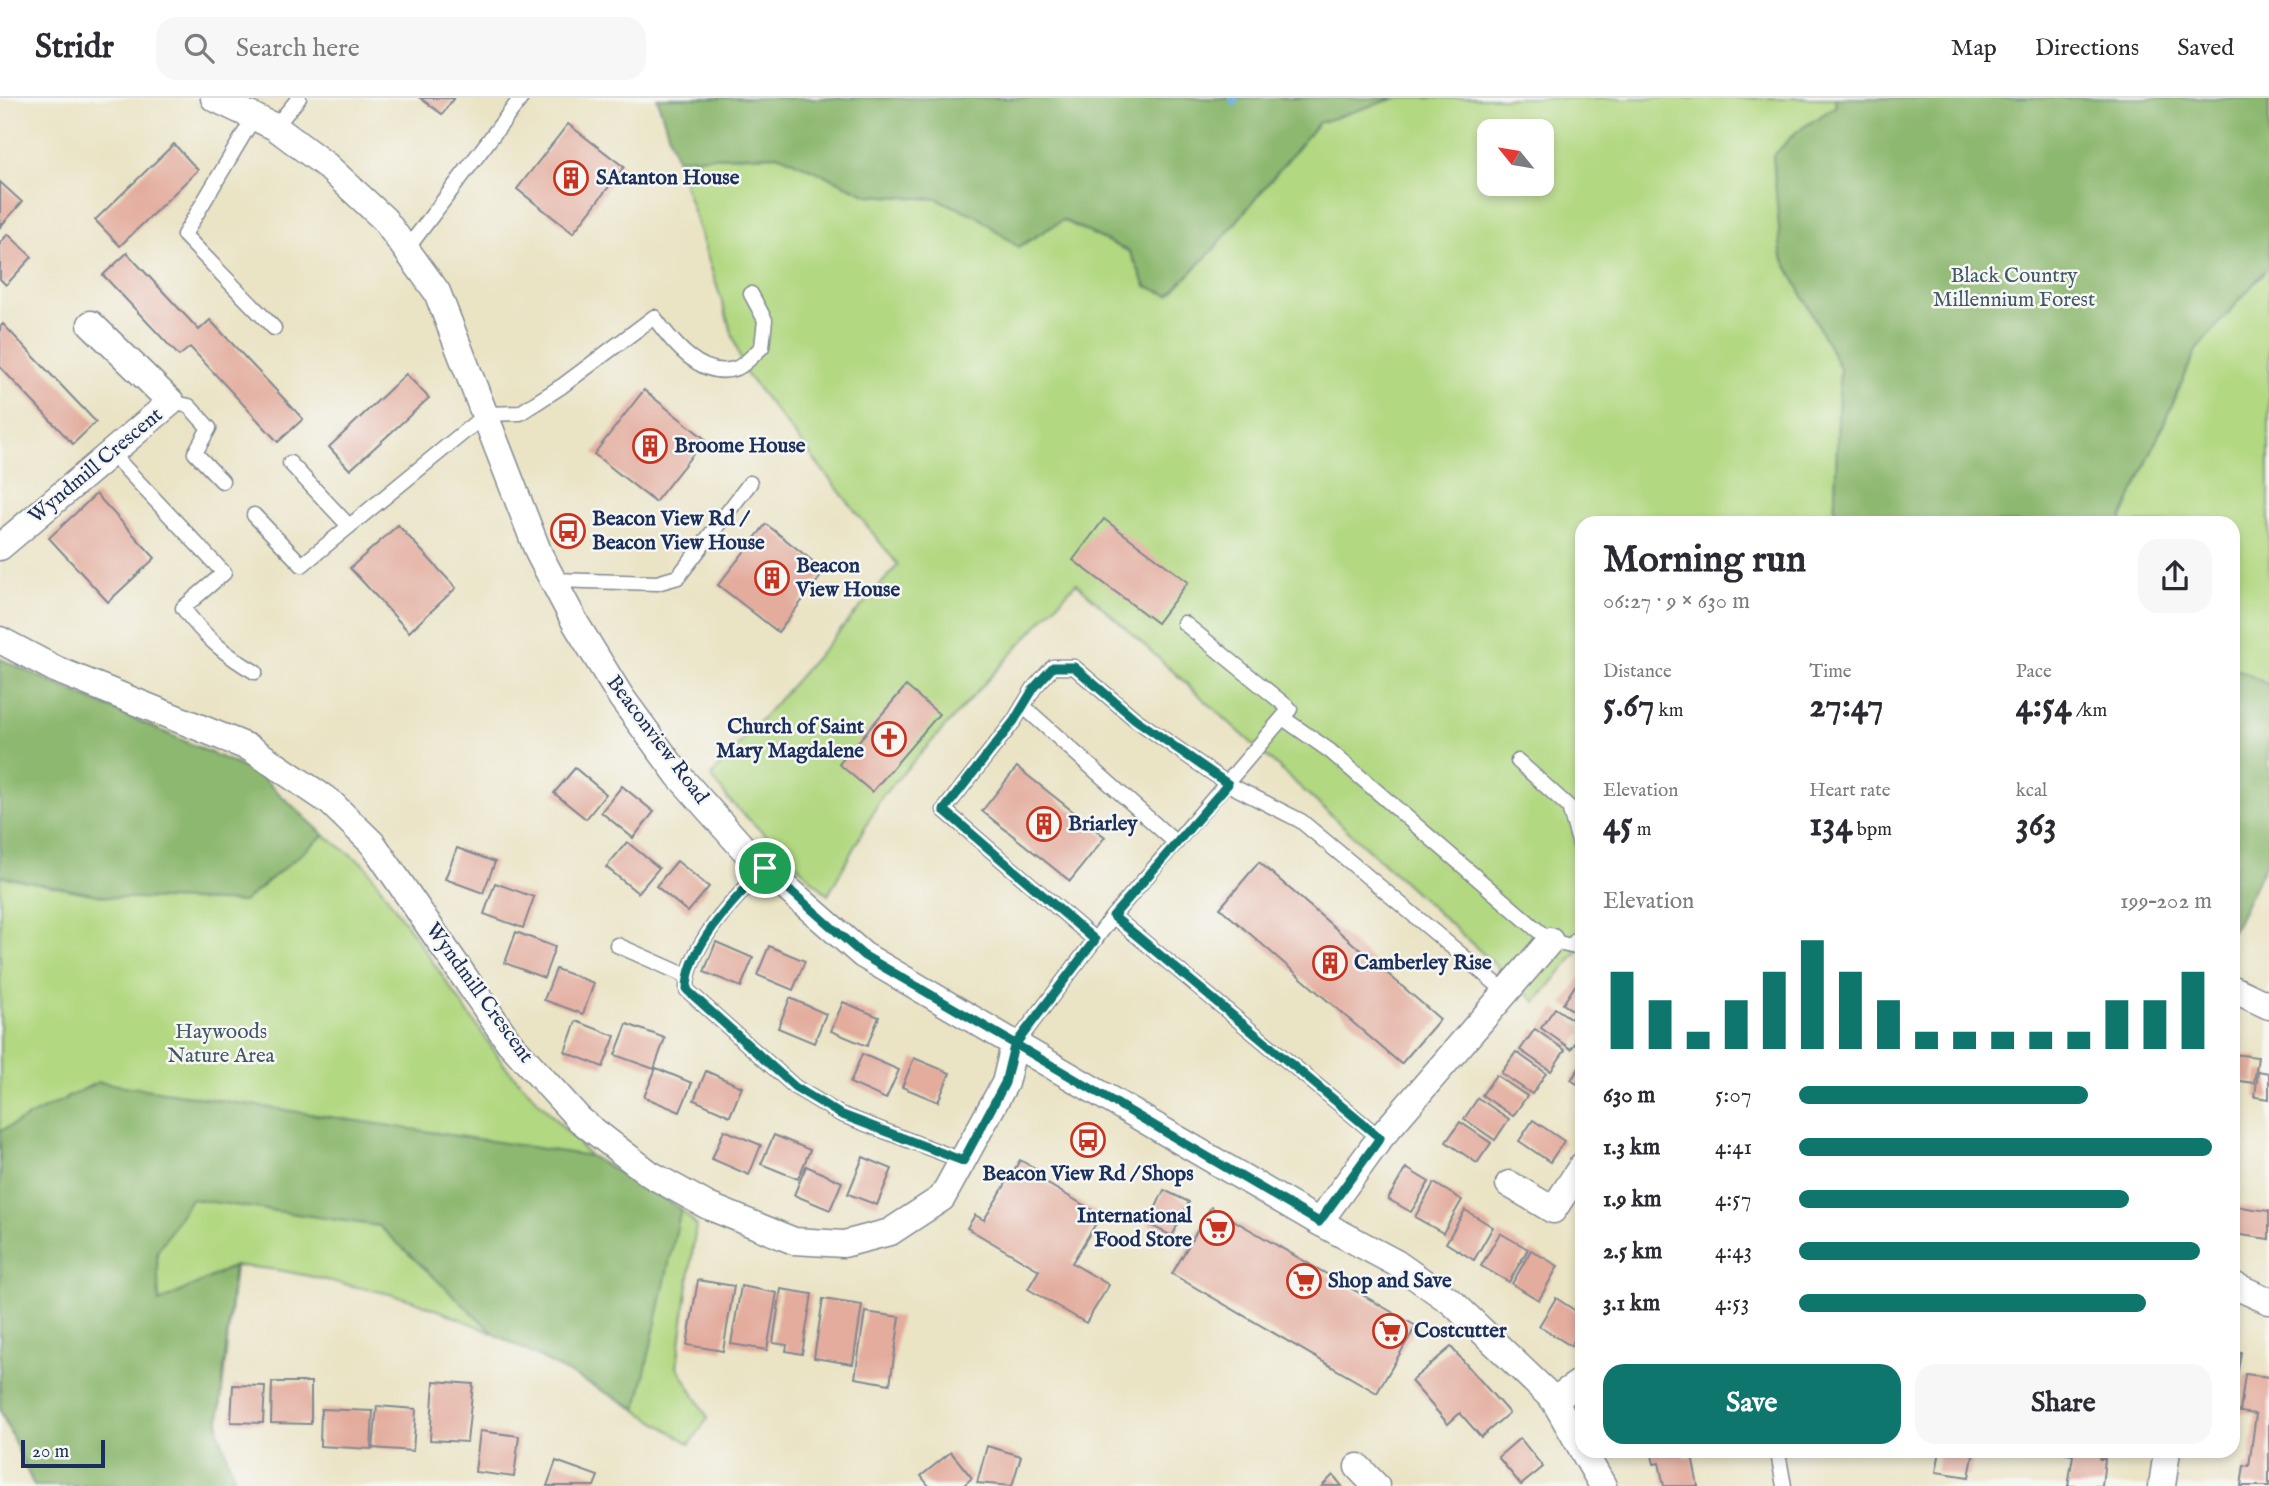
<!DOCTYPE html>
<meta charset="utf-8">
<style>
body{margin:0;font-family:"IM FELL English",serif;background:#f7f7f7;color:#2b2b33;height:100vh;display:flex;flex-direction:column;font-size:26px;white-space:nowrap}
*{box-sizing:border-box;margin:0}
p{font-size:23px;color:#7c7c81}
.icon{flex:none;width:38px;height:38px;fill:none;stroke:currentColor;stroke-width:2;stroke-linecap:round;stroke-linejoin:round}
.map{position:relative;flex:1;overflow:hidden}
.side{position:absolute;left:1575px;top:418px;width:665px;height:942px;display:flex;flex-direction:column;background:#fff;border-radius:21px;box-shadow:0 4px 10px #0003}
.side>*{flex:none}
.needle{width:46px;rotate:300deg}
.fabs{position:absolute;left:1477px;top:21px;display:grid;gap:14px}
.fabs a{display:grid;place-items:center;width:77px;height:77px;border-radius:14px;background:#fff;box-shadow:0 4px 10px #0003;font-size:35px}
.scale{position:absolute;left:21px;bottom:18px;width:84px;box-sizing:border-box;padding-left:7px;border:4px solid #1b2f5e;border-top:0;font-size:19px;line-height:24px;white-space:nowrap;color:#1b2f5e;-webkit-text-stroke:5px #f6f6f2;paint-order:stroke}
.pin{position:absolute;display:grid;place-items:center;width:60px;height:60px;color:#fff;margin:-30px;border:4px solid #fff;border-radius:50%;box-shadow:0 2px 7px #0007}
.round{display:grid;place-items:center;flex:none;width:74px;height:74px;border-radius:21px;background:#f7f7f7}
.summary{display:flex;align-items:center;justify-content:space-between;height:119px;padding:0 28px}
h1{font-size:38px;font-weight:700;line-height:52px}
.stats{display:grid;grid-template-columns:repeat(3,1fr);gap:10px;height:119px;padding:7px 28px}
.stats div{display:grid;align-content:center}
.stats b{font-size:35px;font-weight:700}
.stats small{font-size:19px;font-weight:400}
.stats p{font-size:19px}
.chart{height:196px;padding:14px 28px}
.chart p{display:flex;justify-content:space-between}
.chart svg{width:100%;height:126px;margin-top:7px;stroke:#0f766e;stroke-width:6}
.primary-button{display:flex;gap:14px;margin-top:auto;padding:14px 28px}
.primary-button a{flex:1;height:80px;border-radius:21px;background:#0f766e;color:#fff;font-size:28px;font-weight:700;line-height:80px;text-align:center}
.primary-button a+a{background:#f7f7f7;color:#2b2b33}
ul{padding:0 28px;list-style:none;font-size:23px}
li{display:grid;grid-template-columns:112px 84px 1fr;align-items:center;height:52px}
li i{height:18px;border-radius:9px;background:#0f766e}
header{display:flex;align-items:center;gap:42px;box-sizing:border-box;height:98px;padding:0 35px;background:#fff;border-bottom:2px solid #e1e1e2}
header strong{font-size:33px}
nav{display:flex;gap:38px;margin-inline-start:auto;font-size:24px}
.search{width:490px;height:63px;background:#f7f7f7;display:flex;align-items:center;gap:18px;box-sizing:border-box;padding:0 24px;border-radius:21px;color:#7c7c81;font-size:26px}
.map>svg:first-child{display:block}
.green{fill:#b2d881;stroke:#668470;stroke-width:2;fill-rule:evenodd}
.forest{fill:#8db86f;stroke:#547466;stroke-width:2}
.lines{fill:none;stroke-linecap:round;stroke-linejoin:round}
.stream{stroke:#6eb3e4;stroke-width:9}
.building{fill:#e3ac9d}
.service-casing{stroke:#828991;stroke-width:17}
.minor-casing{stroke:#828991;stroke-width:29}
.service{stroke:#fff;stroke-width:14}
.minor{stroke:#fff;stroke-width:26}
.route-casing{stroke:#fff;stroke-width:14}
.route{stroke:#0f766e;stroke-width:9}
.labels{text-anchor:middle;dominant-baseline:central;stroke-width:5;stroke-linejoin:round;paint-order:stroke}
.poi-label{font-size:21px;font-weight:bold;fill:#1b2f5e;stroke:#f6f6f2;text-anchor:start}
.park-label{font-size:21px;fill:#415967;stroke:#f6f6f2}
.street-label{font-size:21px;fill:#1b2f5e;stroke:#f6f6f2}
</style>
<header>
<strong>Stridr</strong>
<div class="search"><svg class="icon" aria-label="search" viewBox="0 0 24 24"><circle cx="10" cy="10" r="6"/><path d="M15 15l6 6"/></svg>Search here</div>
<nav><a>Map</a><a>Directions</a><a>Saved</a></nav>
</header>
<div class="map">
<svg width="2269" height="1388" viewBox="0 0 2269 1388">
<rect width="100%" height="100%" fill="#f6f6f2"/>
<filter id="ink" filterUnits="userSpaceOnUse"><feTurbulence type="fractalNoise" baseFrequency=".0143" numOctaves="2"/><feDisplacementMap in="SourceGraphic" scale="14" xChannelSelector="R" yChannelSelector="G"/><feConvolveMatrix kernelMatrix="1 2 1 2 8 2 1 2 1" color-interpolation-filters="sRGB"/></filter>
<filter id="wash" filterUnits="userSpaceOnUse"><feTurbulence type="fractalNoise" baseFrequency=".00686" numOctaves="4" result="noise"/><feDisplacementMap in="SourceGraphic" scale="28" xChannelSelector="R" yChannelSelector="G"/><feGaussianBlur stdDeviation="1.57" result="paint"/><feColorMatrix in="noise" values="0 0 0 0 0 0 0 0 0 0 0 0 0 0 0 0 0 1.4 0 .05"/><feComposite in="paint" operator="in"/></filter>
<g filter="url(#wash)">
<rect width="100%" height="100%" fill="#eae3c4"/>
<g class="green">
<path d="M 1395,0 L 1835,0 L 1836,8 L 1796,34 L 1781,156 L 1840,270 L 1834,425 L 1582,425 L 1582,848 L 1536,904 L 1076,485 L 882,698 L 828,797 L 730,703 L 711,678 L 898,467 L 744,273 L 676,60 L 780,57 L 868,97 L 937,101 L 977,118 L 1018,149 L 1063,122 L 1130,154 L 1146,188 L 1169,197 L 1213,152 L 1318,25 ZM 1489,33 L 1542,33 L 1542,86 L 1489,86 Z"/>
<polygon points="2269,168 2269,587 2233,569 2233,425 2120,425 2196,252"/>
<path d="M 0,561 L 258,676 L 324,737 L 365,767 L 505,968 L 590,1058 L 681,1111 L 696,1127 L 677,1268 L 708,1320 L 690,1346 C 605,1290 513,1239 417,1204 C 392,1195 365,1191 339,1185 C 304,1177 271,1169 235,1168 L 218,1332 L 237,1388 L 34,1388 L 0,1311 Z"/>
</g>
<g class="forest">
<polygon points="657,0 1395,0 1318,25 1213,152 1169,197 1146,188 1130,154 1063,122 1018,149 977,118 937,101 868,97 780,57 676,60"/>
<polygon points="1835,0 2269,0 2269,168 2196,252 2120,425 1834,425 1840,270 1781,156 1773,58 1796,34 1836,8"/>
<polygon points="0,561 258,676 324,737 243,804 107,799 0,778"/>
<polygon points="2233,569 2269,587 2269,759 2233,833"/>
<polygon points="98,984 590,1058 681,1111 637,1311 496,1237 379,1128 191,1101 157,1154 159,1204 234,1168 218,1332 237,1388 34,1388 0,1311 0,1033"/>
</g>
<g class="lines">
<polyline class="stream" points="1234,0 1234,3"/>
</g>
<g id="blocks">
<g class="building">
<polygon points="420,0 454,0 442,16"/>
<polygon points="568,26 624,69 573,135 517,91"/>
<polygon points="174,46 198,72 120,148 95,122"/>
<polygon points="0,84 22,104 0,129"/>
<polygon points="8,136 32,159 6,187 0,181 0,145"/>
<polygon points="127,155 199,232 210,222 303,321 278,344 190,249 179,258 103,177"/>
<polygon points="3,226 96,324 73,346 0,269 0,229"/>
<polygon points="406,276 429,300 350,372 329,349"/>
<polygon points="644,292 705,341 655,404 594,356"/>
<polygon points="96,396 155,460 108,504 49,440"/>
<polygon points="1104,421 1188,484 1157,525 1073,462"/>
<polygon points="766,426 825,473 778,534 718,487"/>
<polygon points="398,427 456,490 409,534 350,470"/>
<polygon points="906,588 939,616 872,694 839,666"/>
<polygon points="1017,669 1105,739 1070,783 982,713"/>
<polygon points="575,670 606,696 586,721 554,695"/>
<polygon points="622,688 654,714 633,740 601,714"/>
<polygon points="627,744 659,770 638,795 606,769"/>
<polygon points="457,750 495,764 483,795 445,781"/>
<polygon points="677,763 709,789 688,814 656,788"/>
<polygon points="1259,764 1440,921 1401,966 1220,810"/>
<polygon points="495,785 534,799 523,830 484,816"/>
<polygon points="516,834 555,849 544,880 505,865"/>
<polygon points="716,844 753,860 741,889 704,874"/>
<polygon points="769,848 805,863 793,892 757,877"/>
<polygon points="556,871 594,885 583,916 544,902"/>
<polygon points="1582,877 1582,918 1563,906"/>
<polygon points="790,900 826,916 814,945 778,930"/>
<polygon points="843,904 879,919 867,948 831,933"/>
<polygon points="1555,910 1582,928 1582,935 1571,951 1541,930"/>
<polygon points="576,923 615,938 603,969 565,954"/>
<polygon points="627,926 665,940 654,971 615,957"/>
<polygon points="1535,931 1565,952 1551,973 1520,952"/>
<polygon points="1516,954 1546,975 1532,996 1501,975"/>
<polygon points="862,956 899,972 886,1001 850,985"/>
<polygon points="2233,956 2258,959 2254,985 2233,982"/>
<polygon points="914,960 950,975 938,1004 902,989"/>
<polygon points="1582,966 1582,989 1571,982"/>
<polygon points="656,970 692,985 680,1014 644,999"/>
<polygon points="706,973 742,989 730,1018 694,1002"/>
<polygon points="2258,973 2269,975 2269,1001 2255,999"/>
<polygon points="1496,977 1527,998 1513,1018 1482,997"/>
<polygon points="1478,1000 1509,1021 1495,1042 1464,1021"/>
<polygon points="1533,1022 1564,1043 1550,1064 1519,1043"/>
<polygon points="1460,1024 1491,1045 1477,1065 1446,1044"/>
<polygon points="724,1032 761,1047 749,1077 712,1061"/>
<polygon points="774,1037 810,1052 798,1081 761,1066"/>
<polygon points="863,1059 892,1071 877,1107 848,1096"/>
<polygon points="1020,1062 1044,1076 1041,1082 1101,1117 1072,1165 1109,1187 1086,1225 1028,1191 1039,1172 967,1130 975,1117 984,1122"/>
<polygon points="806,1068 842,1084 830,1112 794,1097"/>
<polygon points="1406,1070 1429,1084 1411,1114 1388,1101"/>
<polygon points="1434,1085 1462,1102 1443,1135 1415,1119"/>
<polygon points="1164,1092 1189,1104 1172,1138 1148,1126"/>
<polygon points="2233,1108 2269,1113 2269,1141 2233,1136"/>
<polygon points="1211,1109 1416,1228 1377,1295 1172,1176"/>
<polygon points="1465,1112 1493,1129 1474,1162 1446,1145"/>
<polygon points="1500,1135 1528,1151 1509,1184 1481,1168"/>
<polygon points="1531,1152 1558,1168 1539,1202 1512,1186"/>
<polygon points="698,1182 734,1188 723,1253 687,1247"/>
<polygon points="741,1188 777,1195 767,1252 731,1246"/>
<polygon points="781,1191 812,1196 802,1256 786,1253 787,1247 773,1245"/>
<polygon points="1556,1200 1582,1217 1582,1230 1571,1248 1539,1228"/>
<polygon points="823,1201 862,1207 853,1266 814,1260"/>
<polygon points="865,1214 900,1219 890,1286 855,1280"/>
<polygon points="1451,1249 1509,1315 1481,1339 1460,1315 1448,1326 1411,1283"/>
<polygon points="2233,1253 2241,1254 2236,1285 2233,1285"/>
<polygon points="2245,1276 2269,1279 2269,1388 2241,1388 2244,1367 2249,1368 2256,1316 2240,1314"/>
<polygon points="434,1283 473,1286 467,1344 430,1342"/>
<polygon points="272,1284 311,1284 311,1326 271,1325"/>
<polygon points="233,1287 265,1288 263,1325 231,1324"/>
<polygon points="377,1308 416,1311 413,1353 373,1350"/>
<polygon points="321,1311 373,1313 371,1351 320,1348"/>
<polygon points="480,1333 519,1338 514,1379 475,1374"/>
<polygon points="1520,1340 1543,1369 1521,1387 1498,1359"/>
<polygon points="987,1348 1021,1358 1012,1388 977,1385"/>
<polygon points="1651,1353 1683,1353 1684,1359 1692,1358 1698,1388 1664,1388 1659,1365 1654,1366"/>
<polygon points="1940,1353 1974,1353 1969,1379 1936,1374"/>
<polygon points="2066,1353 2101,1353 2100,1361 2105,1361 2102,1388 2068,1388 2073,1357 2065,1356"/>
<polygon points="951,1354 972,1380 963,1388 929,1388 921,1378"/>
<polygon points="556,1363 598,1378 594,1388 547,1388"/>
<polygon points="1333,1377 1342,1388 1322,1388"/>
</g>
</g>
</g>
<g filter="url(#ink)">
<use href="#blocks" fill-opacity="0" stroke="#828991" stroke-width="2"/>
<g class="lines">
<g class="service-casing">
<g id="service">
<polyline points="254,19 184,137 274,230"/>
<polyline points="275,29 299,0"/>
<polyline points="406,152 521,0"/>
<polyline points="171,304 189,308 209,330 195,355 222,383"/>
<path d="M 111,355 L 224,475 L 183,510 C 204,538 225,557 255,574"/>
<polyline points="290,365 349,428"/>
<path d="M 254,417 L 302,467 L 486,316 L 520,315 L 562,288 L 654,219 C 672,244 702,283 737,270 C 746,266 755,255 762,249 L 765,222 L 751,196"/>
<polyline points="552,482 657,485 678,479 750,385"/>
<polyline points="1023,608 1176,745"/>
<polyline points="1283,620 1330,653 1550,843 1571,848 1582,836"/>
<polyline points="1518,663 1569,709 1582,754"/>
<path d="M 765,770 C 736,799 686,849 687,892 L 795,989 L 840,1016 L 963,1063"/>
<polyline points="1113,818 1380,1040"/>
<polyline points="1095,842 944,712 1014,623 1034,590 1053,569 1074,569 1135,621 1228,686 1301,723 1506,894"/>
<polyline points="617,847 687,878"/>
<polyline points="1014,948 1113,818 1290,611 1184,525"/>
<polyline points="1783,1353 1778,1355 1784,1388"/>
</g>
</g>
<g class="minor-casing">
<g id="minor">
<polyline points="214,0 275,29 327,68 384,121 437,194 539,456 576,526 621,599 679,678 750,758 863,857 1319,1124 1396,1165 1453,1205 1554,1302 1582,1351"/>
<polyline points="0,449 171,304 91,226"/>
<polyline points="0,542 57,572 250,650 330,704 373,746 509,944 580,1022 650,1076 708,1108 794,1143 844,1146 890,1134 942,1100 1005,985 1014,948"/>
<polyline points="2233,891 2269,908"/>
<polyline points="1509,1086 1553,1112 1582,1068"/>
<polyline points="1319,1124 1380,1040 1550,843"/>
<polyline points="2233,1187 2269,1203"/>
<polyline points="1554,1302 1582,1283"/>
<polyline points="1583,1353 1603,1388"/>
<polyline points="1358,1369 1376,1388"/>
<polyline points="2162,1388 2167,1353"/>
</g>
</g>
<use href="#service" class="service"/>
<use href="#minor" class="minor"/>
</g>
</g>
<g class="lines" filter="url(#ink)">
<g class="route-casing">
<path id="route" d="M 765,770 L 863,857 L 1319,1124 L 1380,1040 L 1113,818 L 1228,686 L 1135,621 L 1074,569 L 1053,569 L 1034,590 L 1014,623 L 944,712 L 1095,842 L 1014,948 L 1005,985 L 963,1063 L 840,1016 L 795,989 L 687,892 C 686,849 737,799 765,770"/>
</g>
<use href="#route" class="route"/>
</g>
<defs>
<g id="building-ring" transform="scale(1.75)"><circle r="9.5" fill="#f6f6f2" stroke="#c8321e" stroke-width="1.5"/><path d="M-4-6H4V6H1V3H-1V6H-4ZM-2.5-4.3h1.7v1.8h-1.7ZM.8-4.3h1.7v1.8H.8ZM-2.5-1h1.7V.8h-1.7ZM.8-1h1.7V.8H.8Z" fill="#c8321e"/></g>
<g id="bus-ring" transform="scale(1.75)"><circle r="9.5" fill="#f6f6f2" stroke="#c8321e" stroke-width="1.5"/><path d="M-5-6H5V4H4V6H2V4H-2V6H-4V4H-5ZM-3.5-4V0h7V-4ZM-3.5 1.2v1.5H-2V1.2ZM2 1.2v1.5H3.5V1.2Z" fill="#c8321e"/></g>
<g id="church-ring" transform="scale(1.75)"><circle r="9.5" fill="#f6f6f2" stroke="#c8321e" stroke-width="1.5"/><path d="M-1.2-6h2.4v3.5h3.3v2.4h-3.3V6h-2.4V-.1h-3.3v-2.4h3.3Z" fill="#c8321e"/></g>
<g id="supermarket-ring" transform="scale(1.75)"><circle r="9.5" fill="#f6f6f2" stroke="#c8321e" stroke-width="1.5"/><path d="M-6-5.5h2.5l.6 2H6L4.5 2H-2.5L-4.4-4H-6ZM-1.5 3.2a1.3 1.3 0 1 0 .1 0ZM3 3.2a1.3 1.3 0 1 0 .1 0Z" fill="#c8321e"/></g>
</defs>
<g fill-rule="evenodd">
<use href="#building-ring" x="571" y="80"/>
<use href="#building-ring" x="650" y="348"/>
<use href="#bus-ring" x="568" y="433"/>
<use href="#building-ring" x="772" y="480"/>
<use href="#church-ring" x="889" y="641"/>
<use href="#building-ring" x="1044" y="726"/>
<use href="#building-ring" x="1330" y="865"/>
<use href="#bus-ring" x="1088" y="1042"/>
<use href="#supermarket-ring" x="1217" y="1130"/>
<use href="#supermarket-ring" x="1304" y="1183"/>
<use href="#supermarket-ring" x="1390" y="1233"/>
</g>
<g class="labels">
<g class="poi-label">
<text x="596" y="80">SAtanton House</text>
<text x="674" y="348">Broome House</text>
<text x="592" y="421">Beacon View Rd /<tspan x="592" dy="24">Beacon View House</tspan></text>
<text x="796" y="468">Beacon<tspan x="796" dy="24">View House</tspan></text>
<text x="864" y="629" text-anchor="end">Church of Saint<tspan x="864" dy="24">Mary Magdalene</tspan></text>
<text x="1068" y="726">Briarley</text>
<text x="1354" y="865">Camberley Rise</text>
<text x="1088" y="1076" text-anchor="middle">Beacon View Rd / Shops</text>
<text x="1192" y="1118" text-anchor="end">International<tspan x="1192" dy="24">Food Store</tspan></text>
<text x="1328" y="1183">Shop and Save</text>
<text x="1414" y="1233">Costcutter</text>
</g>
<g class="park-label">
<text x="2014" y="178">Black Country<tspan x="2014" dy="24">Millennium Forest</tspan></text>
<text x="221" y="934">Haywoods<tspan x="221" dy="24">Nature Area</tspan></text>
</g>
<g class="street-label">
<text transform="translate(96 368) rotate(-40)">Wyndmill Crescent</text>
<text transform="translate(657 642) rotate(53)">Beaconview Road</text>
<text transform="translate(479 895) rotate(54)">Wyndmill Crescent</text>
</g>
</g>
</svg>
<div class="fabs">
<a><svg class="needle" viewBox="-14 -14 28 28"><path d="M0-13l5 13h-10z" fill="#e53935"/><path d="M0 13l5-13h-10z" fill="#7c7c81"/></svg></a>
</div>
<div class="scale">20 m</div>
<div class="pin" style="left:765px;top:770px;background:#1e9e55"><svg class="icon" aria-label="arrive" viewBox="0 0 24 24"><path d="M6 21V4h12l-3 4 3 4H6"/></svg></div>
<section class="side">
<div class="summary"><div><h1>Morning run</h1><p>06:27 · 9 × 630 m</p></div><a class="round"><svg class="icon" aria-label="share" viewBox="0 0 24 24"><path d="M12 15V3M7 8l5-5 5 5M5 13v7h14v-7"/></svg></a></div>
<div class="stats">
<div><p>Distance</p><b>5.67<small> km</small></b></div>
<div><p>Time</p><b>27:47</b></div>
<div><p>Pace</p><b>4:54<small> /km</small></b></div>
</div>
<div class="stats">
<div><p>Elevation</p><b>45<small> m</small></b></div>
<div><p>Heart rate</p><b>134<small> bpm</small></b></div>
<div><p>kcal</p><b>363</b></div>
</div>
<div class="chart"><p><span>Elevation</span>199–202 m</p>
<svg viewBox="0 0 160 44" preserveAspectRatio="none"><path d="M5 44V17M15 44V27M25 44V38M35 44V27M45 44V17M55 44V6M65 44V17M75 44V27M85 44V38M95 44V38M105 44V38M115 44V38M125 44V38M135 44V27M145 44V27M155 44V17"/></svg>
</div>
<ul>
<li><b>630 m</b>5:07<i style="width:70%"></i></li>
<li><b>1.3 km</b>4:41<i style="width:100%"></i></li>
<li><b>1.9 km</b>4:57<i style="width:80%"></i></li>
<li><b>2.5 km</b>4:43<i style="width:97%"></i></li>
<li><b>3.1 km</b>4:53<i style="width:84%"></i></li>
</ul>
<div class="primary-button"><a>Save</a><a>Share</a></div>
</section>
</div>
